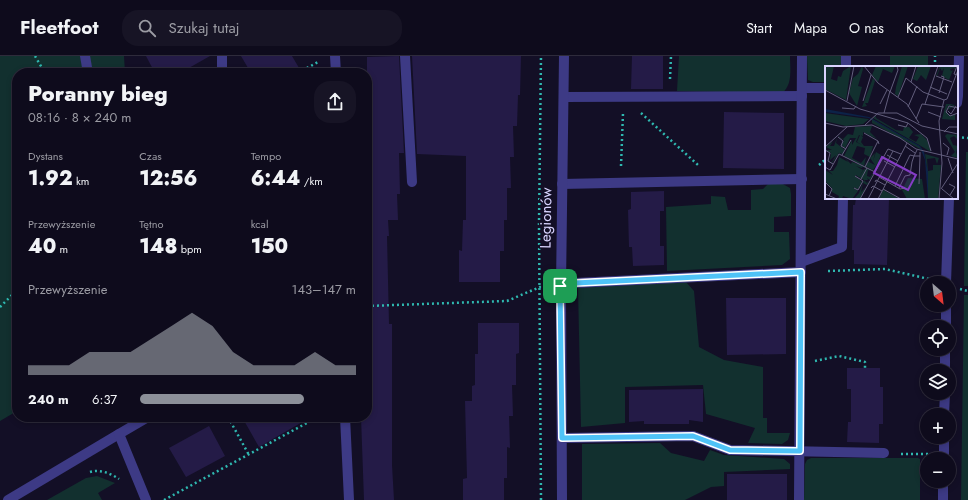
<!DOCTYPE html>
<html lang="pl">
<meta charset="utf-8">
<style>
body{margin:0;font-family:Jost,sans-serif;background:#171425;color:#f1f3f6;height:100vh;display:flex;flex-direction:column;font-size:15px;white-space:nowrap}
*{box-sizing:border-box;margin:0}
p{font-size:13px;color:#9b9ba3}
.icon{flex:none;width:22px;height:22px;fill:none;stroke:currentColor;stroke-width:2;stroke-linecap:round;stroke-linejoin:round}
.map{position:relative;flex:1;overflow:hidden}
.sheet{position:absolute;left:12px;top:12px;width:360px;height:354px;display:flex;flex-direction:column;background:#0e0b1c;border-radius:16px;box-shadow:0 2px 6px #0003,0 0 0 1px #2e2b3b}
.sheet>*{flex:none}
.needle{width:26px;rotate:152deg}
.buttons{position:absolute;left:920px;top:220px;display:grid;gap:8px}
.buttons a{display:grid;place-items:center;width:36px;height:36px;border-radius:50%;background:#0e0b1c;box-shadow:0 2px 6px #0003,0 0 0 1px #2e2b3b;font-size:20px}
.pin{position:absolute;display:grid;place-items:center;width:34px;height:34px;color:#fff;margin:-17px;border-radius:8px;box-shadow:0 2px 6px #0006}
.round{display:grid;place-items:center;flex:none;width:42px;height:42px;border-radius:16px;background:#171425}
.overview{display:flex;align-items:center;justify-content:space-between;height:68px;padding:0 16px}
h1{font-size:22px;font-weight:800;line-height:30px}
.stats{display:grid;grid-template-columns:repeat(3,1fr);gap:6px;height:68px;padding:4px 16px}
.stats div{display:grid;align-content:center}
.stats b{font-size:20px;font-weight:800}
.stats small{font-size:11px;font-weight:400}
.stats p{font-size:11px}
.chart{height:112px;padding:8px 16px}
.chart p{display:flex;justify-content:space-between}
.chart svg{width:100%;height:72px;margin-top:4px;fill:#8c9099;opacity:.7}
ul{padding:0 16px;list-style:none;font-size:13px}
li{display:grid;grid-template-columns:64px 48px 1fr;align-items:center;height:30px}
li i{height:10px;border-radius:5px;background:#8c9099}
header{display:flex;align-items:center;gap:24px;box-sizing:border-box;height:56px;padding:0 20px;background:#0e0b1c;border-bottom:1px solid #2e2b3b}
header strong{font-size:19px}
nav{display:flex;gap:22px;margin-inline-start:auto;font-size:14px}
.search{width:280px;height:36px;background:#171425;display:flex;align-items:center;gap:10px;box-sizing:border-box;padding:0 14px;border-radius:16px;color:#9b9ba3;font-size:15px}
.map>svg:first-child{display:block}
.green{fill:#12302f}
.building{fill:#241b47}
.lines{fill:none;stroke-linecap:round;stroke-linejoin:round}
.path{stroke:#2fb8b0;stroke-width:2.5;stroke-dasharray:2 3;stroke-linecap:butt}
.minor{stroke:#3d3a85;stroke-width:10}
.route-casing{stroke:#fff;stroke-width:8}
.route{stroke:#4fc3f7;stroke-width:5}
.labels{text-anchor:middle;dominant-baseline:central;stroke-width:3;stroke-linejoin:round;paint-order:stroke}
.street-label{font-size:15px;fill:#d9d4ff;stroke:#130f26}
.inset-road{fill:none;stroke:#625e7d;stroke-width:1}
.view{fill:#843dc5;fill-opacity:0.15;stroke:#843dc5;stroke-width:2}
.inset-edge{fill:none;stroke:#d9d4ff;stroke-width:2}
</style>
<header>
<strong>Fleetfoot</strong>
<div class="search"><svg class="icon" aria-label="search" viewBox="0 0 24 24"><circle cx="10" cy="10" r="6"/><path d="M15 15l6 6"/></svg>Szukaj tutaj</div>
<nav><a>Start</a><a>Mapa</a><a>O nas</a><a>Kontakt</a></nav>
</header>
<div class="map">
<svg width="968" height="444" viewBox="0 0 968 444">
<rect width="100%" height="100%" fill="#130f26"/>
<g class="green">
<polygon points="0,0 124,0 125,17 17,17 17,355 0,365"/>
<path d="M 679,0 L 790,0 C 790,12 793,29 782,37 L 677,35 Z"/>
<polygon points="807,0 841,0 841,11 826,11 826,26 813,26 808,24"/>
<rect x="890" y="0" width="38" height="11"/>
<polygon points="966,96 968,96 968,230 964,230"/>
<polygon points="769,127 781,127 790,132 791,138 791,160 774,161 774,176 789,176 790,203 782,209 667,215 666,151 711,148 711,140 725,141 728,154 751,154 751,134 763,133"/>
<polygon points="686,226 694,235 699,291 724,304 763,311 763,362 767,362 767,377 790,377 788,384 782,388 748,387 755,372 706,358 703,329 625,331 625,367 581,371 578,232"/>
<polygon points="964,239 968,239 968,444 961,444"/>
<polygon points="660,387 671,397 704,405 710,394 724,399 784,403 790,408 790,413 724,416 724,430 711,431 685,444 582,444 582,388"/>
<polygon points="811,402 918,402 920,403 920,444 804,444 805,408 807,404"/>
<polygon points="97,420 115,427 98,437 102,444 47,444 86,422"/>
</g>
<g class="building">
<polygon points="146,0 210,0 180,17 155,17"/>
<polygon points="241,0 292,0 302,17 251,17"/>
<polygon points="399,0 404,97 399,97 400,138 397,138 398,164 388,164 389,180 387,180 389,268 392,268 392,409 394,444 364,444 361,361 367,361 367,1"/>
<polygon points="412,0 521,0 520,39 518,39 517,70 513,70 514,101 510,101 511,132 507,132 507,164 504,164 504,195 500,195 500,226 459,226 459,194 462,195 463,164 466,164 466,100 417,98"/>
<polygon points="632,0 663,0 663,33 631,33"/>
<polygon points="724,56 784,57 784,113 723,112"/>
<polygon points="664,135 664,155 660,155 660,190 664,190 664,209 633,210 632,191 629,191 628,154 631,153 631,136"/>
<polygon points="856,142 889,142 887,209 854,208 854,194 852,194 853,149 855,149"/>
<polygon points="726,242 786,242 786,298 727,299"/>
<polygon points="478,267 519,267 519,297 516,298 516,329 512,329 513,360 509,360 510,392 507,391 507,422 504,422 504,444 463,444 463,423 467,422 465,345 472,345 472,330 475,329 475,298 478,298"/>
<polygon points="847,312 880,312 880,331 883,331 883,368 879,368 879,387 847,386 848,366 851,366 851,333 847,333"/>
<polygon points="703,333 703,366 689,364 689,368 644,368 644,365 629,366 629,334"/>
<polygon points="242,361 311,361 259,391"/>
<polygon points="209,370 225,400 186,421 169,392"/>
<rect x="727" y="418" width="60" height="26"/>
</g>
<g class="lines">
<g class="path">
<polyline points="35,0 45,17"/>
<polyline points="935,11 935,0"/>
<polyline points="298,17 318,6"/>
<polyline points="670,23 671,0"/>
<polyline points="641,57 698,109"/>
<polyline points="957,81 968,82"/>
<polyline points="819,109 826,103"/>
<polyline points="621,110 623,57"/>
<polyline points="828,215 885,213 929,223"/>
<polyline points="960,233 968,235"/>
<polyline points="367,250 507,245 540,231 546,231"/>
<polyline points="0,251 17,234"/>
<polyline points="815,305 839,300 865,306 865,312"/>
<polyline points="228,361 249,399"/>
<polyline points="901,398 928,398"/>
<path d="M 90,416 C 100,413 110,417 119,423"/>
<polyline points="164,444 318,361"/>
<polyline points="541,444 539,168 541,0"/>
</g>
<g class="minor">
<polyline points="85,0 88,17"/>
<polyline points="335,0 336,17"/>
<polyline points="405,0 412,126"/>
<polyline points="846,0 846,11"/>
<polyline points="222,17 222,0"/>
<polyline points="802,32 826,32"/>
<polyline points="564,41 802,40"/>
<polyline points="957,47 958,40 959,0"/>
<polyline points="562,128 802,123"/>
<polyline points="801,206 842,191 843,142"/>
<polyline points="946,227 949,142"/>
<polyline points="561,230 575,227 801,216"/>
<polyline points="946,271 946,249"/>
<polyline points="945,315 945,293"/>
<polyline points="944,359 945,337"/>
<polyline points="345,361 349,444"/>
<polyline points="562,382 693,380 730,394 884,397"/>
<polyline points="944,403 944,381"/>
<polyline points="8,444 119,378"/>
<polyline points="146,444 119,378 148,361"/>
<polyline points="562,444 561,230 564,0"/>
<polyline points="799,444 802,0"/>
<polyline points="943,444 943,425"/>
</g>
</g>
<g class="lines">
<g class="route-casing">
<polygon id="route" points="801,216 800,395 730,394 693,380 562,382 560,230 575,227"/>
</g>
<use href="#route" class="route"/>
</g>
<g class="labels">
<g class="street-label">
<text transform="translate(546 162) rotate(-89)">Legionów</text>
</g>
</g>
<g transform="translate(825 10)">
<rect width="133" height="133" fill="#130f26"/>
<path d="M 0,0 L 9,0 L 6,13 L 12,15 L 13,10 L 16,11 L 18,5 L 26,0 L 21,34 L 0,23 ZM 37,0 L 38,3 L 33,20 L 37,21 L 32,40 L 24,27 L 28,12 L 33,8 ZM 51,0 L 70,0 L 67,7 L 58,3 L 53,16 L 47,9 ZM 77,0 L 83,0 L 73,30 L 70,28 L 71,21 ZM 93,0 L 106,0 L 101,14 L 96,9 L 92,15 L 88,13 ZM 115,0 L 131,0 L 130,4 L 129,2 L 125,3 L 126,5 L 128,4 L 124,14 L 117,10 L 119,2 L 117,5 L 115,2 L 112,10 L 111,10 ZM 48,12 L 50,15 L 43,37 L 40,37 L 42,40 L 37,41 ZM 121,38 L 126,38 L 129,39 L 130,40 L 122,44 L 123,48 L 127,49 L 123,48 L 122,45 L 123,42 L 128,39 L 123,40 L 121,45 L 124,50 L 130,48 L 130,54 L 117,53 ZM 0,47 L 43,53 L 44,53 L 38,58 L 21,60 L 0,55 ZM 51,50 L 51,52 L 71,64 L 78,65 L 79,61 L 84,61 L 88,66 L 84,72 L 91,76 L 94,71 L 89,69 L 96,68 L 102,74 L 106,86 L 48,52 ZM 47,53 L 94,80 L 97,84 L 47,57 ZM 30,61 L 47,60 L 45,66 L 52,73 L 38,66 L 38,70 L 34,69 L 31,76 L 37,79 L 32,76 L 35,69 L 38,71 L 36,76 L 39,80 L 48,80 L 45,91 L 39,88 L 40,82 L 32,80 L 27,92 L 36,97 L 41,91 L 39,99 L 43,91 L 39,100 L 19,90 L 27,74 L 27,79 L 31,72 L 25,72 L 20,82 L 16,79 L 19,74 L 13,71 L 16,69 L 14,71 L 18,73 L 23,68 L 28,69 ZM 122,68 L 133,69 L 133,74 L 129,70 L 125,72 L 128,79 L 133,80 L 131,86 L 133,92 L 126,90 L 130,86 L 120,70 ZM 12,72 L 11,77 L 20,84 L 18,88 L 14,87 L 7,97 L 3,95 L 4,92 L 5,96 L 7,96 L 11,89 L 5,94 L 6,87 L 0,84 L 7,84 L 1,81 L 8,75 L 5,80 L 9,80 ZM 51,86 L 56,89 L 53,96 L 58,90 L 48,104 L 40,100 L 45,94 L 44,96 L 50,99 L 45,92 L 50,87 L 48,95 ZM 15,88 L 14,91 L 23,96 L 19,91 L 26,98 L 27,96 L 38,100 L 37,102 L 31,100 L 38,104 L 34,111 L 39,103 L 42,104 L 38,100 L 47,105 L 43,104 L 42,110 L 45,111 L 49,106 L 45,114 L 42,112 L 43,114 L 39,114 L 42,117 L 44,115 L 42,119 L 38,117 L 36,126 L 41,121 L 35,133 L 29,133 L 34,127 L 39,114 L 32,110 L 31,109 L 30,110 L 37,116 L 33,123 L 28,121 L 33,125 L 27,133 L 18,130 L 17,133 L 13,133 L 14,130 L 7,126 L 7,122 L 0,115 L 0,104 L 8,109 L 4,105 L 8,105 L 12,99 ZM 100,88 L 114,92 L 112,98 L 110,92 L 102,93 L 103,105 L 108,104 L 108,99 L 116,99 L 113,133 L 103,133 L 103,106 L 102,106 ZM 83,112 L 97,113 L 100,133 L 82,133 L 77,124 ZM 58,124 L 75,133 L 54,133 Z" fill="#12302f"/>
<path d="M 0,43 L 44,51 L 95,80 L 99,86 L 103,106 L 103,133 L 100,94 L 95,81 L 44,52 L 0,46 Z" fill="#0c2248"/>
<path class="inset-road" d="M 39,0 L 53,17 L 82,38 L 94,57M 132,0 L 129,8 L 133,9M 111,10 L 127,16M 86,16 L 91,0M 105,21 L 122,28M 0,24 L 35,43 L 83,57 L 102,72 L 106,85M 65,26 L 73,4 L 72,0M 114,27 L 119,11 L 116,10M 73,31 L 81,12 L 98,26 L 119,34M 22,35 L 29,0M 38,35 L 46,9M 55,38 L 62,24M 100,38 L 113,0M 83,41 L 92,20M 17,42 L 29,43 L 31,40M 133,42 L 124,40 L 121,46 L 125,50 L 133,47M 123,45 L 126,48 L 131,40M 103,46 L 116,51M 59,47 L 65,25M 91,53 L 97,38 L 119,41M 0,57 L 18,61 L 47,59 L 75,72 L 91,83 L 133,93M 40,59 L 53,47 L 72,47 L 97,60 L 133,68M 73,59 L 81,61 L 83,57M 119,66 L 124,61 L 133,61M 39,67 L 53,75M 13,71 L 18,75 L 16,80 L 21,83M 118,77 L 124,82 L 122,89M 80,80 L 90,87M 0,81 L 22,61M 0,84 L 5,87 L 3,95 L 8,98M 17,89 L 26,74M 62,89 L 73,95M 123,92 L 128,107M 59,95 L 70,101M 117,97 L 114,55 L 119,34 L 122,33 L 133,4M 0,101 L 5,104 L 14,88 L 50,106M 40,101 L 53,75 L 54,78M 54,111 L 75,123 L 80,122M 36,113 L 42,102M 0,116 L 7,123 L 4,130M 50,116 L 51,114 L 60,119M 94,118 L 95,90M 124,118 L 130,121 L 125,129M 70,120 L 85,89 L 89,90 L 92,84M 29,122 L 33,124 L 38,115 L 30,110M 46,122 L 48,120 L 57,125M 74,122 L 80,110 L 85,109 L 87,96 L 89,90 L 95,90 L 95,86M 58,123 L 76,133M 116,123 L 133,97M 117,123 L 129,133M 0,128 L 12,133M 35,133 L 63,83 L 76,88M 43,133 L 68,85M 53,133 L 82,77M 114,133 L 117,97"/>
<path class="view" d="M 57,91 L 91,109 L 83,124 L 49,107 Z"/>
<rect width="133" height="133" class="inset-edge"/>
</g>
</svg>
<div class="buttons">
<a><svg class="needle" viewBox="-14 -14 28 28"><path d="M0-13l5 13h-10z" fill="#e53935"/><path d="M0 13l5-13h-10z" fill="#9b9ba3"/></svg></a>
<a><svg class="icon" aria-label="locate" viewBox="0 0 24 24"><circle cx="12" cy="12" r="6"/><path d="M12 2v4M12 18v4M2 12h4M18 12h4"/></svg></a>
<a><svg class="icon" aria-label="layers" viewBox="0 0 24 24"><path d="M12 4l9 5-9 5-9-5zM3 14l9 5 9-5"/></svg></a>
<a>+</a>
<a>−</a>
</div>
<div class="pin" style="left:560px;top:230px;background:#1e9e55"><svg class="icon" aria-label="arrive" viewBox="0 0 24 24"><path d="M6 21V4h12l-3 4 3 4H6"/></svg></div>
<section class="sheet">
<div class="overview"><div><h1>Poranny bieg</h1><p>08:16 · 8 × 240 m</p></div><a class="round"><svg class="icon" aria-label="share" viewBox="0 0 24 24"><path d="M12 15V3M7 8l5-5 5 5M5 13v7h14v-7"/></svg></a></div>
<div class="stats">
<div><p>Dystans</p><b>1.92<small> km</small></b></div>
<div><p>Czas</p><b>12:56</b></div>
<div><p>Tempo</p><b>6:44<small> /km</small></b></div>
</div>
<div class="stats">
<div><p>Przewyższenie</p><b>40<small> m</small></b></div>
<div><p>Tętno</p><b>148<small> bpm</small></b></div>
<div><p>kcal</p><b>150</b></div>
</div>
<div class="chart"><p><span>Przewyższenie</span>143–147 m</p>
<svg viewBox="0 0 160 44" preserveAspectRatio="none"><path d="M0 44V38L10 38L20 38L30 30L40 30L50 30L60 22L70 14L80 6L90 14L100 30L110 38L120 38L130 38L140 30L150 38L160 38V44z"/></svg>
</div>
<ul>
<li><b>240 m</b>6:37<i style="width:76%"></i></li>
</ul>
</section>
</div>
